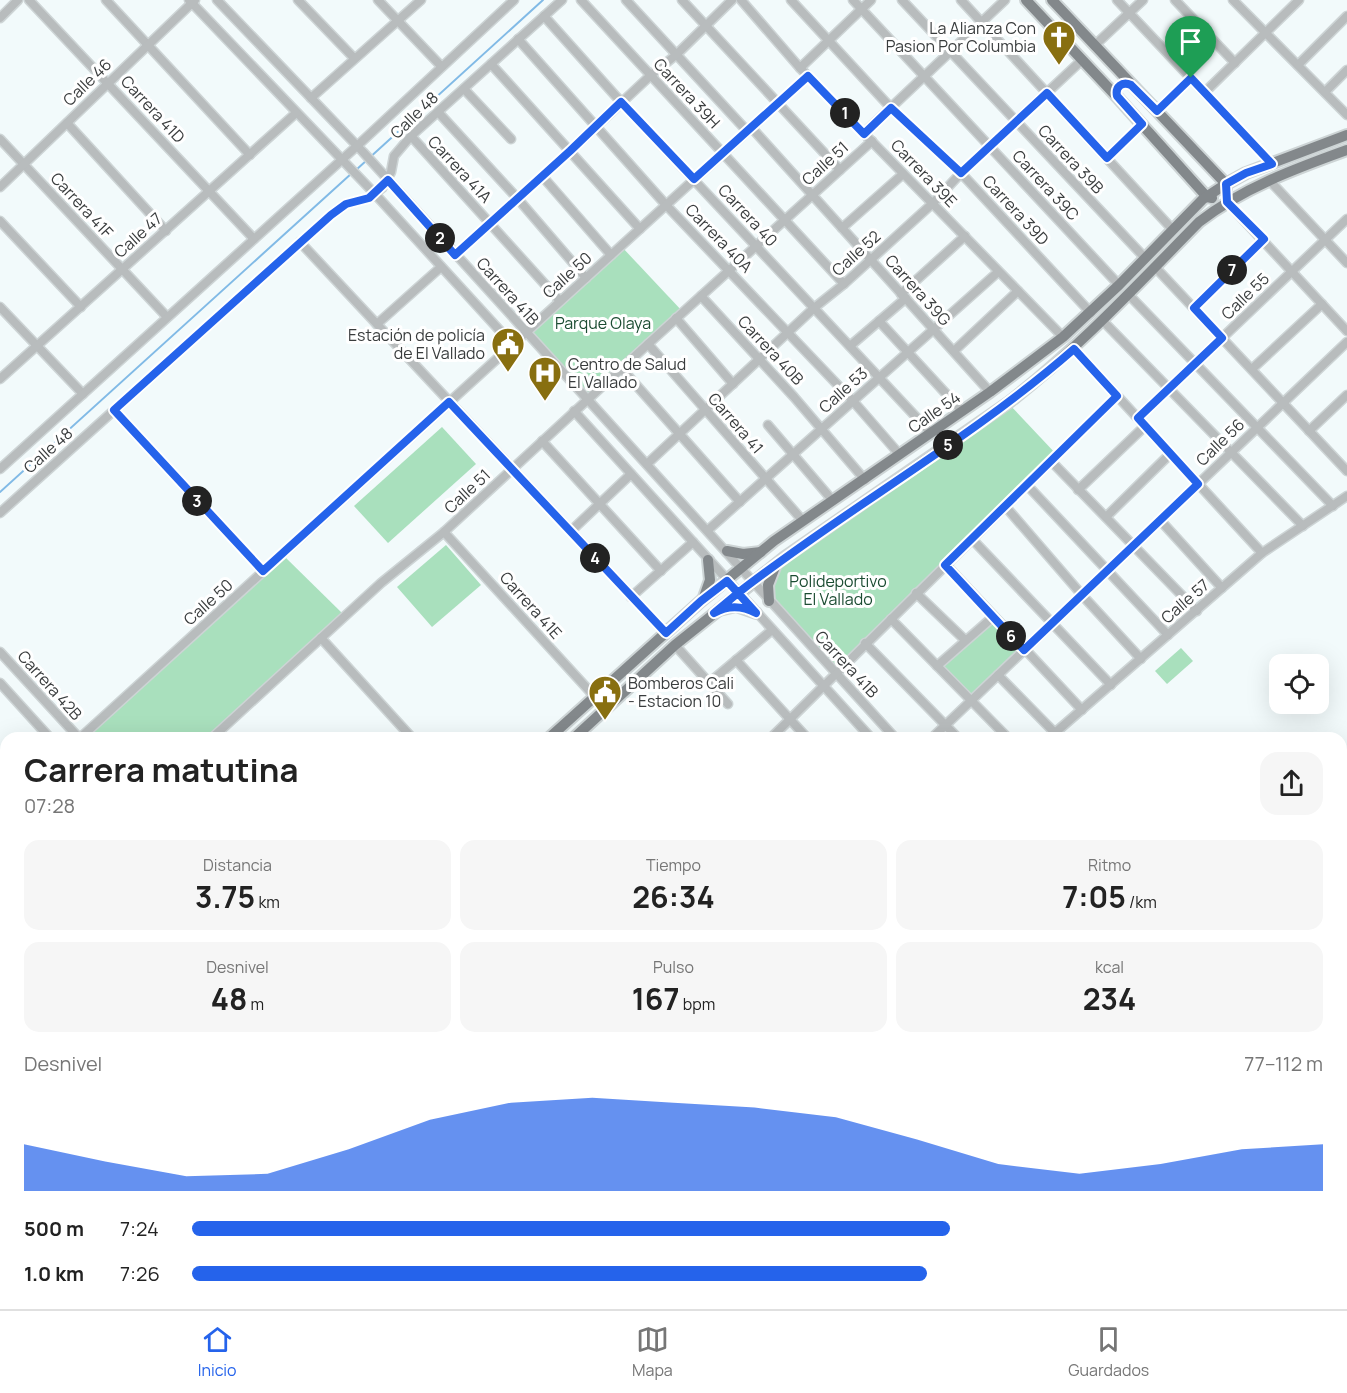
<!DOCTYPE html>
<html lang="es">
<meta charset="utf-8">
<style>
body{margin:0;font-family:Manrope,sans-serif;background:#f6f6f6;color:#222;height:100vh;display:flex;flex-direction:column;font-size:22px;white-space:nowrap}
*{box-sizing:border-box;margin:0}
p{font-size:20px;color:#767676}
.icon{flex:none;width:33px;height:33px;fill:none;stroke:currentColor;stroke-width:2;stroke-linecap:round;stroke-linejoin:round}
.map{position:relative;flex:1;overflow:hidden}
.details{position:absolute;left:0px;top:732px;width:1347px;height:578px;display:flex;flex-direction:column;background:#fff;border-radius:18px 18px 0 0;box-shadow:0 6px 24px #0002}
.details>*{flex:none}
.controls{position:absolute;left:1269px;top:654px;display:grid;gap:12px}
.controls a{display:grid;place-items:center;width:60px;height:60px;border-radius:12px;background:#fff;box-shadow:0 6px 24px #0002;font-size:30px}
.pin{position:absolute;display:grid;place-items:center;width:51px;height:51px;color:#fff;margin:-62px -26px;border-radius:50% 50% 50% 0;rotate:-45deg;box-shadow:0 0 6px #0007}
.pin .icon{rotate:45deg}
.km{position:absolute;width:30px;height:30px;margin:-15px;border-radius:50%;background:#222;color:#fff;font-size:16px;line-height:30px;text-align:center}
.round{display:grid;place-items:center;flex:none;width:63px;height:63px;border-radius:18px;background:#f6f6f6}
.overview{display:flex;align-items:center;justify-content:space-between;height:102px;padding:0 24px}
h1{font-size:33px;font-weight:700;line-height:45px}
.stats{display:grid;grid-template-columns:repeat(3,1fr);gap:9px;height:102px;padding:6px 24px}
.stats div{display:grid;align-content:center;border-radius:15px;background:#f6f6f6;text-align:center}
.stats b{font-size:30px;font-weight:700}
.stats small{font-size:16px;font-weight:400}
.stats p{font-size:16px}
.chart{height:168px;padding:12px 24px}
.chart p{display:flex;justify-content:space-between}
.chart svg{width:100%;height:108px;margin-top:6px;fill:#2563eb;opacity:.7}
ul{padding:0 24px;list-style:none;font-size:20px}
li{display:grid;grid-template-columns:96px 72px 1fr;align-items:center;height:45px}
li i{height:15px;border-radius:8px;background:#2563eb}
.dock{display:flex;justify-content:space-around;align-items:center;height:84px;border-top:2px solid #e0e0e0;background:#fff;font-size:16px;color:#767676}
.dock a{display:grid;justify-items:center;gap:3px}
.dock .active{color:#2563eb}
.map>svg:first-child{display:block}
.green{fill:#a9e0bd}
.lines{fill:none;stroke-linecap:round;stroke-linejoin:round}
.stream{stroke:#81bae6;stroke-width:2}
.minor-casing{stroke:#cdd4d5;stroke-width:11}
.major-casing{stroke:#cdd4d5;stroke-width:14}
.minor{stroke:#b8bcbd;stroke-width:8}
.major{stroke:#83888b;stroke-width:10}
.route-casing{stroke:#fff;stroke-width:12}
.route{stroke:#2563eb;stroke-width:8}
.labels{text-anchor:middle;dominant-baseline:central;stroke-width:6;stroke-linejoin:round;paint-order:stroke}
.poi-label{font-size:16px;fill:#393c3d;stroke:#fff;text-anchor:end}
.street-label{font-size:16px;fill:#393c3d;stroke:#fff}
.park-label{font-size:16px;fill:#1b4c32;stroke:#fff}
</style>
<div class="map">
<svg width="1347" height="1309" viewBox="0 0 1347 1309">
<rect width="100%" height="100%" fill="#f2fafb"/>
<g class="green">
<polygon points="621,246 683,312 587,399 526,333"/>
<polygon points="1008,403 1057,455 835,673 768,593 772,570"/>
<polygon points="442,427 476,464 388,543 354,506"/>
<polygon points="446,545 481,585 432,627 397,587"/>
<polygon points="284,556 342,613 205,738 92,738 88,734"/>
<polygon points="993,617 1024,650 972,700 937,666"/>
<polygon points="1181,648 1193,661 1167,684 1155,671"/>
<polygon points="476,1304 554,1304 557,1307 554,1309 470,1309"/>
<polygon points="908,1304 1035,1304 1046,1309 911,1309"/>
</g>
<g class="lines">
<g class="stream">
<polyline points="356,170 543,0"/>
<polyline points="0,492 352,173"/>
</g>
<g class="minor-casing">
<g id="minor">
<polyline points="29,0 254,239"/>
<polyline points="106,0 250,155"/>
<polyline points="189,0 375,194 513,345"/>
<polyline points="217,0 363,152 895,738"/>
<polyline points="298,0 354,58"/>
<polyline points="378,0 441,66"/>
<polyline points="581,0 844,284"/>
<polyline points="626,0 747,131"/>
<polyline points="682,0 840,170"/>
<polyline points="741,0 800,68 1063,337"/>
<polyline points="791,0 891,108 961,173 1091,313"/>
<polyline points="853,0 1119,285"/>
<polyline points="902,0 1145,258"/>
<polyline points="961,0 1173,230"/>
<polyline points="1117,0 1272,164"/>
<polyline points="1175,0 1235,63"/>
<polyline points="1233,0 1347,115"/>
<polyline points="544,16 621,102 931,433"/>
<polyline points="0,18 18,0"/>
<polyline points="518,39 666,205 853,401 900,455"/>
<polyline points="1094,46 1143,0"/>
<polyline points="491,64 640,229"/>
<polyline points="1298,65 1347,16"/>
<polyline points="800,68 871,0"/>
<polyline points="464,89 511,139"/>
<polyline points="1205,92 1299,0"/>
<polyline points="1325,92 1347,70"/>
<polyline points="311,98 421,0"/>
<polyline points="1157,111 1191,78"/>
<polyline points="438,112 518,199 586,278"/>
<polyline points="67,123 166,231"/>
<polyline points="751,127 990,392"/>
<polyline points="864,133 1005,0"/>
<polyline points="411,136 560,301"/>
<polyline points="0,139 167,317"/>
<polyline points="1107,158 1142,124"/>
<polyline points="543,177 611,255"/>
<polyline points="1269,180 1347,263"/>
<polyline points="0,187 195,0"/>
<polyline points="1227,202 1347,331"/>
<polyline points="0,221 81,307"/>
<polyline points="842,228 903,174"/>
<polyline points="300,242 666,633"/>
<polyline points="455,255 570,151 651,75 676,55 732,0"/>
<polyline points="1155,267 1347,471"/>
<polyline points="901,294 965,236"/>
<polyline points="1128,294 1333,506"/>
<polyline points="701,296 794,397 865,480"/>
<polyline points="0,307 83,394"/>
<polyline points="1194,308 1264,239"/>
<polyline points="676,318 733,384"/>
<polyline points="1102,320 1303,526"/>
<polyline points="879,321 962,411"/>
<polyline points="377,324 441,267"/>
<polyline points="648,344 803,521"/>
<polyline points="850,346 906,298"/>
<polyline points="1074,349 1262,553"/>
<polyline points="954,351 1018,291"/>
<polyline points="621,368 740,502"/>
<polyline points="1252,369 1322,304"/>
<polyline points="0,379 296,113"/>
<polyline points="114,410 263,571"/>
<polyline points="574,411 871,738"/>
<polyline points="1138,418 1347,219"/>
<polyline points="768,425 833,501"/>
<polyline points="1309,431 1347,395"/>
<polyline points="542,441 661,571"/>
<polyline points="1051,461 1197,611"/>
<polyline points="647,464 814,308 844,284 933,203 961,173 1082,60"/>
<polyline points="0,469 357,146 514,0"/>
<polyline points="1027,485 1168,635"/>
<polyline points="1078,490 1145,426"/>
<polyline points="1005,506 1082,595 1141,659"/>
<polyline points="0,513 331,215 346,204 369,198 382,188 391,172 394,156 411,136 562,0"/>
<polyline points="1106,517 1170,454"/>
<polyline points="1160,520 1222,588"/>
<polyline points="708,530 998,272"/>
<polyline points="571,531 631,474"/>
<polyline points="444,532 595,697"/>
<polyline points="972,539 1111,685"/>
<polyline points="946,565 1082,710"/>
<polyline points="916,593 965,640"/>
<polyline points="631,597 693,542"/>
<polyline points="891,619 1008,738"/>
<polyline points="321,638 412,738"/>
<polyline points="865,643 958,738"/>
<polyline points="675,645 728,704"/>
<polyline points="0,652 79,738"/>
<polyline points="736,660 807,738"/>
<polyline points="937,666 993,617"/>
<polyline points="998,675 1055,733"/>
<polyline points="0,683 50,738"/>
<polyline points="709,683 772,630"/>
<polyline points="80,738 808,76"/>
<polyline points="212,738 381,583 444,532 648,344 872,141"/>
<polyline points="771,738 1117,396"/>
<polyline points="932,738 1347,342"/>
<polyline points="1049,738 1262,553 1347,496"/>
<polyline points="0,811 6,805"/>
<polyline points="0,933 6,927"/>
<polyline points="0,979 6,985"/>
<polyline points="0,1220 6,1226"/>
<polyline points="197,1304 202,1309"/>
<polyline points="568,1304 573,1309"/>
<polyline points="590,1304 596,1309"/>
<polyline points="253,1309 259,1304"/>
<polyline points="690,1309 696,1304"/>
<polyline points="715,1309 718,1304"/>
</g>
</g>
<g class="major-casing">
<g id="major">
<polyline points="1026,0 1118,98 1207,197 1212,198"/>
<polyline points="1052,0 1226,184 1226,189"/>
<polyline points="727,551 743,554 761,552"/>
<polyline points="704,597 710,580 708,560"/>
<polyline points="769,601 768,585 775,567"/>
<polyline points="719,610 736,606 756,613"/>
<polyline points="549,738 701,601 774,541 990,392 1063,337 1119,285 1203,199 1226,184 1246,173 1347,135"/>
<path d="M 574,738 L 675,645 L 785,557 L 1008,403 C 1078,349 1137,285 1199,222 C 1243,188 1294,169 1347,150"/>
<polyline points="0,1238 6,1232"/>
<polyline points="0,1262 6,1257"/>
</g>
</g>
<use href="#minor" class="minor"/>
<use href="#major" class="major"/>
</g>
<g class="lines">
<g class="route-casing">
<path id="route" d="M 1191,78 L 1157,111 L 1131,85 C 1122,81 1115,87 1117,96 L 1142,124 L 1107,158 L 1047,93 L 961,173 L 891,108 L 864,134 L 808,76 L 694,179 L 621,102 L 570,151 L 455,255 L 388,180 L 369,198 L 346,204 L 331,215 L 114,410 L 263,571 L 449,402 L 666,633 L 701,601 L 727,581 L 738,593 L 714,613 C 728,605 741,605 756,613 L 738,593 C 847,508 970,440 1074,349 L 1117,396 L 945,565 L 1024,650 L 1198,484 L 1138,418 L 1222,338 L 1194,308 L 1264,239 L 1227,202 L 1226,184 L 1246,173 L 1272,164 L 1191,78"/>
</g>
<use href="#route" class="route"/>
</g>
<defs>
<g id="church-pin" transform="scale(1.725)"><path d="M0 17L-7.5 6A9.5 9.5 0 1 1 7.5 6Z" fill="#886f10" stroke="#fff"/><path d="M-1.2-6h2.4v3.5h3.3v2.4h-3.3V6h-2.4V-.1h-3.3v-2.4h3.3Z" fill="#fff"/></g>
<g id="civic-pin" transform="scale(1.725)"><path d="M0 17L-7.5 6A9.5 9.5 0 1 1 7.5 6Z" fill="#886f10" stroke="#fff"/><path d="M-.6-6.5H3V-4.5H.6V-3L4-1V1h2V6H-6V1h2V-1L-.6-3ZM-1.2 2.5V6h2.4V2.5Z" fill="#fff"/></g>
<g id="hospital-pin" transform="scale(1.725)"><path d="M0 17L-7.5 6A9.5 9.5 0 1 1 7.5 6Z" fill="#886f10" stroke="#fff"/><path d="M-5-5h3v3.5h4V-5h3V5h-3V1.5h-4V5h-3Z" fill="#fff"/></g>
</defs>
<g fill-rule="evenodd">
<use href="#church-pin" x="1059" y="37"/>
<use href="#civic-pin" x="508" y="344"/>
<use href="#hospital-pin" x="545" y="373"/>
<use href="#civic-pin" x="605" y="692"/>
</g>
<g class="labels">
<g class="poi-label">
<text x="1036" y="28">La Alianza Con<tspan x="1036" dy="18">Pasion Por Columbia</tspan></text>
<text x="485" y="335">Estación de policía<tspan x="485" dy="18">de El Vallado</tspan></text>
<text x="568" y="364" text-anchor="start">Centro de Salud<tspan x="568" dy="18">El Vallado</tspan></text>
<text x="628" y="683" text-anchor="start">Bomberos Cali<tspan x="628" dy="18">- Estacion 10</tspan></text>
</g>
<g class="street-label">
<text transform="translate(87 82) rotate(-44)">Calle 46</text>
<text transform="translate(687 93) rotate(47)">Carrera 39H</text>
<text transform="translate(153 109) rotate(47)">Carrera 41D</text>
<text transform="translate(414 115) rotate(-44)">Calle 48</text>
<text transform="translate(1071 159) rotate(47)">Carrera 39B</text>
<text transform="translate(825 163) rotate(-42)">Calle 51</text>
<text transform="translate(460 169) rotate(47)">Carrera 41A</text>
<text transform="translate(924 173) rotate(46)">Carrera 39E</text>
<text transform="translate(1046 185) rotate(47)">Carrera 39C</text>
<text transform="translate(82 205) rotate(47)">Carrera 41F</text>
<text transform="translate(1016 210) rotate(47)">Carrera 39D</text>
<text transform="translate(748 215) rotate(47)">Carrera 40</text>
<text transform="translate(138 235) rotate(-42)">Calle 47</text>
<text transform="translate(719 238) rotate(46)">Carrera 40A</text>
<text transform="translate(856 253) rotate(-42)">Calle 52</text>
<text transform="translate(567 275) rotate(-42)">Calle 50</text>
<text transform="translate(918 290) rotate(48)">Carrera 39G</text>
<text transform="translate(508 291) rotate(48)">Carrera 41B</text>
<text transform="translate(1245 296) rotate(-44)">Calle 55</text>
<text transform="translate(771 350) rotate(47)">Carrera 40B</text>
<text transform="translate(843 390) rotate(-42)">Calle 53</text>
<text transform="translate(934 412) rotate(-35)">Calle 54</text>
<text transform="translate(736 423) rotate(49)">Carrera 41</text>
<text transform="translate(1220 442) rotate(-44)">Calle 56</text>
<text transform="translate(48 450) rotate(-42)">Calle 48</text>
<text transform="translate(467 491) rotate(-43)">Calle 51</text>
<text transform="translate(1185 601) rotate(-41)">Calle 57</text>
<text transform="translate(208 602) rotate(-42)">Calle 50</text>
<text transform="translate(531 605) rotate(48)">Carrera 41E</text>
<text transform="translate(847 664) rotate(47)">Carrera 41B</text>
<text transform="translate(50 685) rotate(48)">Carrera 42B</text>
</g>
<g class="park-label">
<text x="603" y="323">Parque Olaya</text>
<text x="838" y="581">Polideportivo<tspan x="838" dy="18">El Vallado</tspan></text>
</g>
</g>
</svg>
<div class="controls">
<a><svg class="icon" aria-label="locate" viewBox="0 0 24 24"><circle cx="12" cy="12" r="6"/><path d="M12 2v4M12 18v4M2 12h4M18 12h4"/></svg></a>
</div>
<div class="pin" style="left:1191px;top:78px;background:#1e9e55"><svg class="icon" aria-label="arrive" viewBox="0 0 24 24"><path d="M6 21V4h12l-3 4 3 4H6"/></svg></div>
<b class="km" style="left:845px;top:113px">1</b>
<b class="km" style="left:440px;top:238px">2</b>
<b class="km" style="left:197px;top:501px">3</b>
<b class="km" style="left:595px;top:558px">4</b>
<b class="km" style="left:948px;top:445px">5</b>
<b class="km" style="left:1011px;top:636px">6</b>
<b class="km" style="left:1232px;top:270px">7</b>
<section class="details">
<div class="overview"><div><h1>Carrera matutina</h1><p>07:28</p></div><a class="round"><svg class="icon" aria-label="share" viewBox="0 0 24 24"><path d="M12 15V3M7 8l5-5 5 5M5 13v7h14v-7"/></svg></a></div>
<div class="stats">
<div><p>Distancia</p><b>3.75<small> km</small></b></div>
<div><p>Tiempo</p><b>26:34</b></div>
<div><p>Ritmo</p><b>7:05<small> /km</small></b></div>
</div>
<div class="stats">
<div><p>Desnivel</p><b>48<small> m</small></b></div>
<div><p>Pulso</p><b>167<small> bpm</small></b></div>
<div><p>kcal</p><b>234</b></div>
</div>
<div class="chart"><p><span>Desnivel</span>77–112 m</p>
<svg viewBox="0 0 160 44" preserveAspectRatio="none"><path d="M0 44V25L10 32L20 38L30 37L40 27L50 15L60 8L70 6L80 8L90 10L100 14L110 23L120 33L130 37L140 33L150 27L160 25V44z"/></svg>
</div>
<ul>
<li><b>500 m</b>7:24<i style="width:67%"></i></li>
<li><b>1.0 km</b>7:26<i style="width:65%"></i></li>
</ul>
</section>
</div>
<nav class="dock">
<a class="active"><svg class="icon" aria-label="home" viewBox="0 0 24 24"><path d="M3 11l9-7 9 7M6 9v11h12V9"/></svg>Inicio</a>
<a><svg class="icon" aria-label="map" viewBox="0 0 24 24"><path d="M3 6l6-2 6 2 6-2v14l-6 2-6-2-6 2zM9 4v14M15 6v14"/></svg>Mapa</a>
<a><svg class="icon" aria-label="saved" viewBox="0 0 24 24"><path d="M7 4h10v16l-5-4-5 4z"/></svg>Guardados</a>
</nav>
